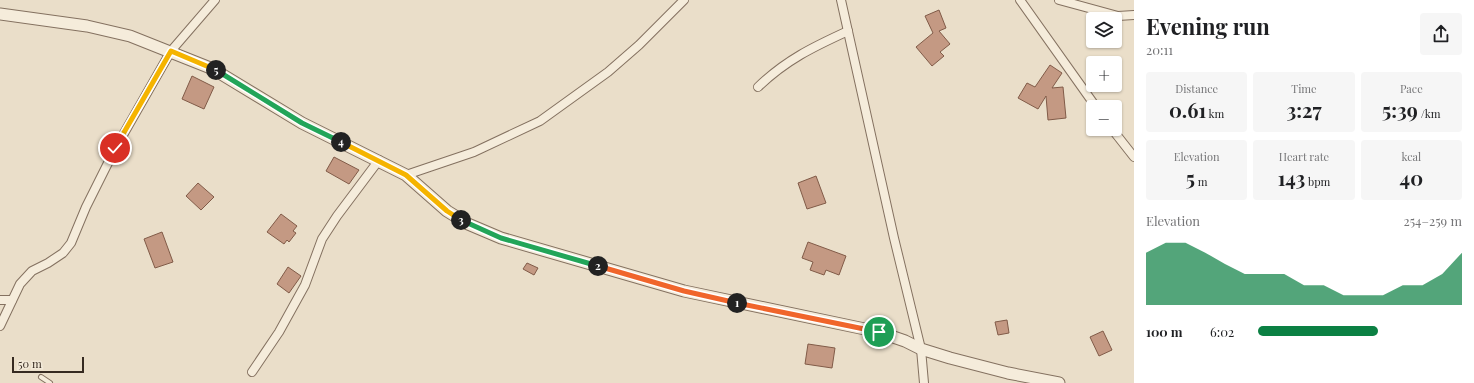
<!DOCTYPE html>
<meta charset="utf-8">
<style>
body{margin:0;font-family:"Playfair Display",serif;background:#f6f6f6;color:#202124;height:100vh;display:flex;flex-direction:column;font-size:15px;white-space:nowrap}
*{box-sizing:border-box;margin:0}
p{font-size:13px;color:#757577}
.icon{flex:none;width:22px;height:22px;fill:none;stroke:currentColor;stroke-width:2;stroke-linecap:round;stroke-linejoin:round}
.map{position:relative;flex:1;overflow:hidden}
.side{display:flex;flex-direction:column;background:#fff;width:340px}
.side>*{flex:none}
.tools{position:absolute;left:1086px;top:12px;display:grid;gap:8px}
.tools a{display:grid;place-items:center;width:36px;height:36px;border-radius:4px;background:#fff;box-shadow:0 1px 3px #0004;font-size:20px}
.scale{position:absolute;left:12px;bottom:10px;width:72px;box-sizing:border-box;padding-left:4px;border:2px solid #362a21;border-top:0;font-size:11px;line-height:14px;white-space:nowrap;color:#362a21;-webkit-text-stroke:3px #f2e9d8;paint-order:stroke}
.pin{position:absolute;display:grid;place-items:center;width:34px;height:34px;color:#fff;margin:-17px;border:2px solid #fff;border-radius:50%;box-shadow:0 1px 4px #0007}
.km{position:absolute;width:20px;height:20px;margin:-10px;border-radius:50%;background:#222;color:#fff;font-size:11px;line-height:20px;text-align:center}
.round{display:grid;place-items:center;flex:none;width:42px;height:42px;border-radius:4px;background:#f6f6f6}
.headline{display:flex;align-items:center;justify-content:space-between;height:68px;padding:0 12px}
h1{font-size:22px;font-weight:700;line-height:30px}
.figures{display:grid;grid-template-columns:repeat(3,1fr);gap:6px;height:68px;padding:4px 12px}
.figures div{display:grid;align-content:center;border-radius:4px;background:#f6f6f6;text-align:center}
.figures b{font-size:20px;font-weight:700}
.figures small{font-size:11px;font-weight:400}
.figures p{font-size:11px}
.chart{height:112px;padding:8px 12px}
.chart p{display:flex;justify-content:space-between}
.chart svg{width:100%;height:72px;margin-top:4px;fill:#0b8043;opacity:.7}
ul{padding:0 12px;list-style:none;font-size:13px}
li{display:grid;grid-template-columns:64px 48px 1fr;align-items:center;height:30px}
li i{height:10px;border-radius:5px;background:#0b8043}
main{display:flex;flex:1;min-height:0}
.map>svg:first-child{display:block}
.building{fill:#c49983;stroke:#815b48}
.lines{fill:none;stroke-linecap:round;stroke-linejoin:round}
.service-casing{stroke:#847160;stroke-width:6}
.minor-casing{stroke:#847160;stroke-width:10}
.tertiary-casing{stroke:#847160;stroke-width:13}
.service{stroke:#f5ecdb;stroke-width:4}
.minor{stroke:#f5ecdb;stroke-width:8}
.tertiary{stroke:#f5ecdb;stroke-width:11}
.split-1-casing{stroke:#fff;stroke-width:8}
.split-2-casing{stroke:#fff;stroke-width:8}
.split-3-casing{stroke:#fff;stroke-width:8}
.split-4-casing{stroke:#fff;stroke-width:8}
.split-5-casing{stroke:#fff;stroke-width:8}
.split-6-casing{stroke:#fff;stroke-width:8}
.split-1{stroke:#f0652b;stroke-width:5}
.split-2{stroke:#f0652b;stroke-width:5}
.split-3{stroke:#22a559;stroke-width:5}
.split-4{stroke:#f5b400;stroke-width:5}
.split-5{stroke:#22a559;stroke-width:5}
.split-6{stroke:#f5b400;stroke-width:5}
</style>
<main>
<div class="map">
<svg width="1134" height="383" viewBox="0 0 1134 383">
<rect width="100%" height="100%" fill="#eadec9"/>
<g class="building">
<polygon points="939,10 946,28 939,31 950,44 940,52 944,56 932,66 916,47 933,33 925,16"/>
<polygon points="1050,65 1062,73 1052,88 1063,87 1066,118 1048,120 1046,96 1038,109 1018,98 1027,83 1035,87"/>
<polygon points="192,76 214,87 204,109 182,99"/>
<polygon points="334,157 359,170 349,184 326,171"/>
<polygon points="816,176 826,203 807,209 798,183"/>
<polygon points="198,183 214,197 201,210 186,196"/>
<polygon points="281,214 297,226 293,231 296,233 289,242 287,240 284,244 267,232"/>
<polygon points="162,232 173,262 155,268 144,239"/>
<polygon points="808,242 846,256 839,275 826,270 824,275 810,270 813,262 802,258"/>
<polygon points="527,263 538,268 534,275 523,269"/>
<polygon points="288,267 301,276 289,293 277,284"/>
<polygon points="1007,320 1009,333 998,335 995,322"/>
<polygon points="1103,331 1112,350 1099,356 1090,337"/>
<polygon points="808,344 835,348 832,368 805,364"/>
</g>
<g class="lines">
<g class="service-casing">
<polyline id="service" points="41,377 50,383"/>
</g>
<g class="minor-casing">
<g id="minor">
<polyline points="841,0 894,238 921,349 924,383"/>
<polyline points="1020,0 1096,107"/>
<polyline points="1059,0 1118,16 1134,15"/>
<path d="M 758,87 C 786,60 813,47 848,31"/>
<polyline points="1112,129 1134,157"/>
<polyline points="406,175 474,152 540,121 608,72 639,45 684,0"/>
<polyline points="0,300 12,300"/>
<polyline points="0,326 20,284 32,271 48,263 63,253 71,243 86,207 115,149 171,51 215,0"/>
<polyline points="252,372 279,332 305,285 322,239 337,216 379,160"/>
</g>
</g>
<g class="tertiary-casing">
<polyline id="tertiary" points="0,14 87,26 130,36 213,69 302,123 406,175 447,211 468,224 501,238 684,291 879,332 905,341 921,349 950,358 1008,373 1059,383"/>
</g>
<use href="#service" class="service"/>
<use href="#minor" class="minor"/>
<use href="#tertiary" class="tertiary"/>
</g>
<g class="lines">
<g class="split-1-casing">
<polyline id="split-1" points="737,303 879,332"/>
</g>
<g class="split-2-casing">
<polyline id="split-2" points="598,266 684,291 737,303"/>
</g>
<g class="split-3-casing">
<polyline id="split-3" points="461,220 501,238 598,266"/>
</g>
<g class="split-4-casing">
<polyline id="split-4" points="341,142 406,175 447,211 461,220"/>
</g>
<g class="split-5-casing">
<polyline id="split-5" points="216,70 302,123 341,142"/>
</g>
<g class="split-6-casing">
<polyline id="split-6" points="115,148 171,51 216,70"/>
</g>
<use href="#split-1" class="split-1"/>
<use href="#split-2" class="split-2"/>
<use href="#split-3" class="split-3"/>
<use href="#split-4" class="split-4"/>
<use href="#split-5" class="split-5"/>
<use href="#split-6" class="split-6"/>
</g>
</svg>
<div class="tools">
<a><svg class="icon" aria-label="layers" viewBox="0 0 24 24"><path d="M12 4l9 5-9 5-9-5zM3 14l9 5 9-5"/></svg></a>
<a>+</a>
<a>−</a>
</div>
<div class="scale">50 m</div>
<div class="pin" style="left:879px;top:332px;background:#1e9e55"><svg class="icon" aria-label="arrive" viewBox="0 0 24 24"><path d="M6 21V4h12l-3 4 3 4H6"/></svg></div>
<div class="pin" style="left:115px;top:148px;background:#d93025"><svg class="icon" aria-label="check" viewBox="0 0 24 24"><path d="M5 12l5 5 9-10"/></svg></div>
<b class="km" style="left:737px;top:303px">1</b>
<b class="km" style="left:598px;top:266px">2</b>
<b class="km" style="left:461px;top:220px">3</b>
<b class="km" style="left:341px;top:142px">4</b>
<b class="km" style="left:216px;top:70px">5</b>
</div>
<section class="side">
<div class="headline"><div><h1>Evening run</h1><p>20:11</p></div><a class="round"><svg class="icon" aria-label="share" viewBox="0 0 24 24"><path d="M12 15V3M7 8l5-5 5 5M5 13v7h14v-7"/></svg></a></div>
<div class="figures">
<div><p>Distance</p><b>0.61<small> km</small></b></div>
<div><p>Time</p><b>3:27</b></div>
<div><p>Pace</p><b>5:39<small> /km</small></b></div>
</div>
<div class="figures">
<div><p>Elevation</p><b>5<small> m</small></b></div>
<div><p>Heart rate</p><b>143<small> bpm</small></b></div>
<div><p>kcal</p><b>40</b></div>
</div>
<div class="chart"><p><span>Elevation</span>254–259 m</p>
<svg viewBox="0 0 160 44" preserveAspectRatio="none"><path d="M0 44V12L10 6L20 6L30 12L40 19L50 25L60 25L70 25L80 32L90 32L100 38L110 38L120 38L130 32L140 32L150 25L160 12V44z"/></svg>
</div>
<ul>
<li><b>100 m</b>6:02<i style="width:59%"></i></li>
</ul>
</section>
</main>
